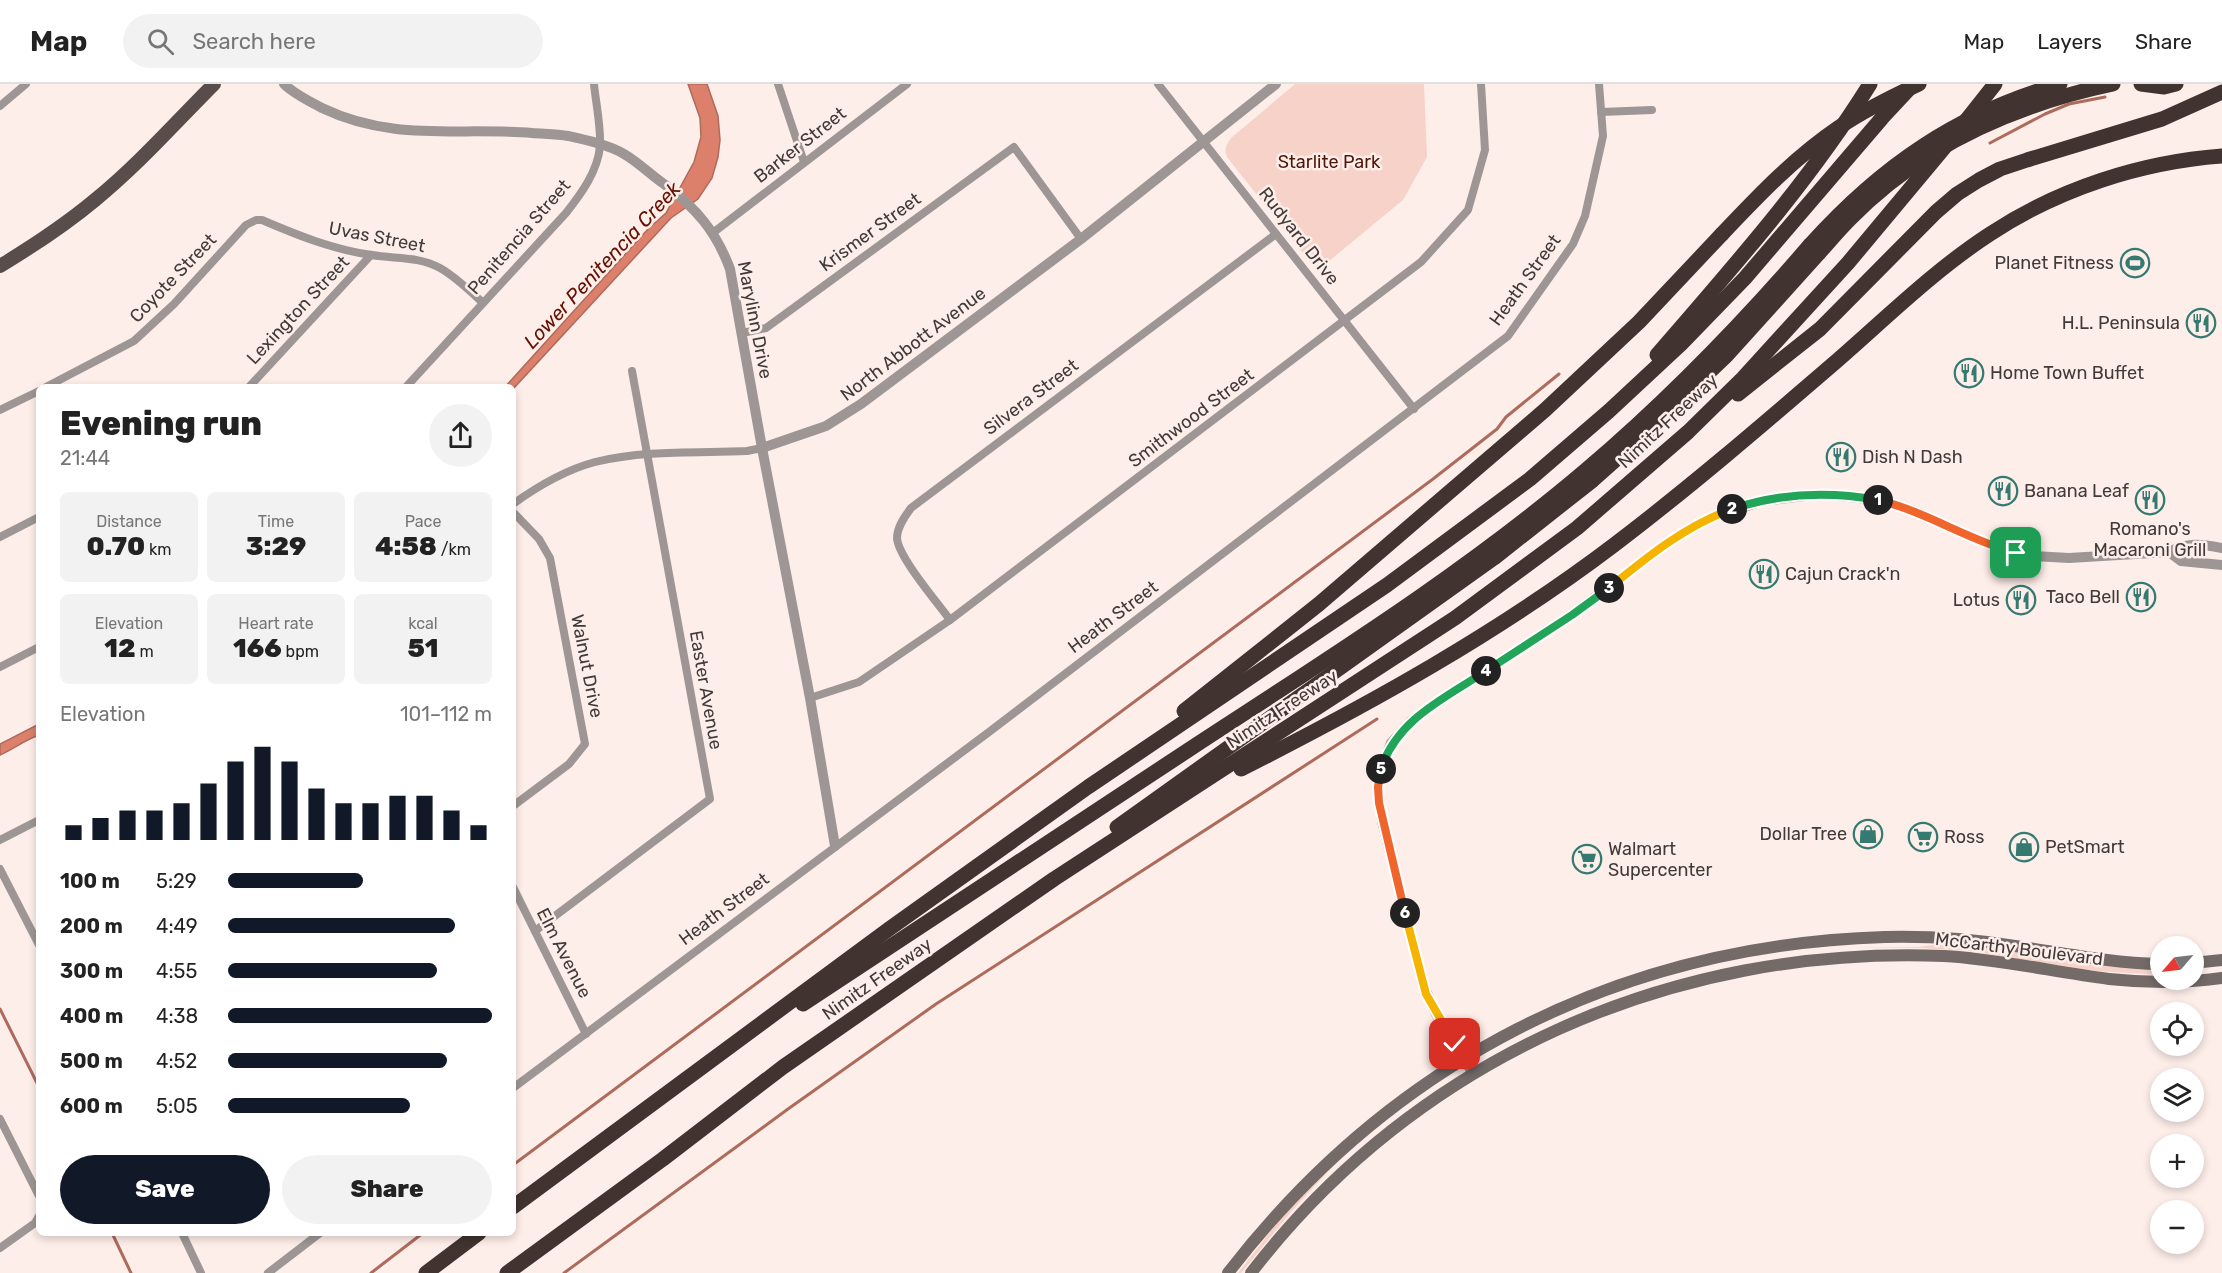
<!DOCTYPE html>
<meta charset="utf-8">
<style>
body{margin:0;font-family:Rubik,sans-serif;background:#f2f2f2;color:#222;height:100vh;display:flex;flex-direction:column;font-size:22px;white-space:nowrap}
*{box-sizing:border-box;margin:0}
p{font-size:20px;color:#767676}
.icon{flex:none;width:33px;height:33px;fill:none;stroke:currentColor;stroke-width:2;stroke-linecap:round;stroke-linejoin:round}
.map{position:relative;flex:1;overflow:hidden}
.details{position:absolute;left:36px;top:300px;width:480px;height:852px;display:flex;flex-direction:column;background:#fff;border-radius:9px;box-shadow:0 3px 9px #0003}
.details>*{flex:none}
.needle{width:39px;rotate:242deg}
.buttons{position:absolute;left:2150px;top:852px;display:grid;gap:12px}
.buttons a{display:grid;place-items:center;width:54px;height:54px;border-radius:50%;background:#fff;box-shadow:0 3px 9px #0003;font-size:30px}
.pin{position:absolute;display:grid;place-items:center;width:51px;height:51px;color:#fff;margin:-26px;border-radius:12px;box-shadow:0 3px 9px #0006}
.km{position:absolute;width:30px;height:30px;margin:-15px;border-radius:50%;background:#222;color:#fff;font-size:16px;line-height:30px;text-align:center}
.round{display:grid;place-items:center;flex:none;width:63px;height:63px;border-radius:32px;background:#f2f2f2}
.headline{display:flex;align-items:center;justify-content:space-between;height:102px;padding:0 24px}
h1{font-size:33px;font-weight:800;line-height:45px}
.stats{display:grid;grid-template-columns:repeat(3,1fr);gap:9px;height:102px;padding:6px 24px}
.stats div{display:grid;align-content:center;border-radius:9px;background:#f2f2f2;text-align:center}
.stats b{font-size:26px;font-weight:800}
.stats small{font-size:16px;font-weight:400}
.stats p{font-size:16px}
.chart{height:168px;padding:12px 24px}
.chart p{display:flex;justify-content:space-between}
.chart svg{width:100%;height:108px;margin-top:6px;stroke:#111827;stroke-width:6}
.primary-button{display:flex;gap:12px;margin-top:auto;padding:12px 24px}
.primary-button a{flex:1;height:69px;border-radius:36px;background:#111827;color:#fff;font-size:24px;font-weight:800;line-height:69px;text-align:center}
.primary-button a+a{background:#f2f2f2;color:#222}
ul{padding:0 24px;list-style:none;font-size:20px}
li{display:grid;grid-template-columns:96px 72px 1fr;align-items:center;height:45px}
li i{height:15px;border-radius:8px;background:#111827}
header{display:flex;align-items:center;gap:36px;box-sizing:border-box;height:84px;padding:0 30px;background:#fff;border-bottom:2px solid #e0e0e0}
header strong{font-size:28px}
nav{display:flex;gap:33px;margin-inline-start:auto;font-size:21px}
.search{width:420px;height:54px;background:#f2f2f2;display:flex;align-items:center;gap:15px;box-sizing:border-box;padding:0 21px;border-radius:33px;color:#767676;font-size:22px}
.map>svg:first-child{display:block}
.green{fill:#f7d2c9}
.water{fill:#dc806b;stroke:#ad6b5c;stroke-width:1.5}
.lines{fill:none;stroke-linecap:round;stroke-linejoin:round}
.stream{stroke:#ad6b5c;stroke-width:3}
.minor{stroke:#9d9695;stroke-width:8}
.tertiary{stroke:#9d9695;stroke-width:10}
.secondary{stroke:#746b69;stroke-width:12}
.primary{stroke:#584d4a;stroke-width:14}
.motorway{stroke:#403330;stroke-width:15}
.motorway-bridge{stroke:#403330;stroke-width:15}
.split-1-casing{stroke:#fff;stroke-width:12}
.split-2-casing{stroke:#fff;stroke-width:12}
.split-3-casing{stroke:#fff;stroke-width:12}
.split-4-casing{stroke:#fff;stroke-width:12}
.split-5-casing{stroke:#fff;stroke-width:12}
.split-6-casing{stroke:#fff;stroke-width:12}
.split-7-casing{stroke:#fff;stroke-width:12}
.split-1{stroke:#f0652b;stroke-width:8}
.split-2{stroke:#22a559;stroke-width:8}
.split-3{stroke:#f5b400;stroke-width:8}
.split-4{stroke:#22a559;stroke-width:8}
.split-5{stroke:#22a559;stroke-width:8}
.split-6{stroke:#f0652b;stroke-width:8}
.split-7{stroke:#f5b400;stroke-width:8}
.labels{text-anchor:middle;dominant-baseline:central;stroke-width:5;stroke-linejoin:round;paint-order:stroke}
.street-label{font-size:18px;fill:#403a38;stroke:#feeeea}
.park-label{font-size:18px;fill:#50160a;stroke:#feeeea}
.poi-label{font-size:18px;fill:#403a38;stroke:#feeeea;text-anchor:start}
.water-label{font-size:20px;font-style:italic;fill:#651101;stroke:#feeeea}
</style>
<header>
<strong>Map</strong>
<div class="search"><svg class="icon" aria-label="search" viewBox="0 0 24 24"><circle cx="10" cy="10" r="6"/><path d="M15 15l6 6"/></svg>Search here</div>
<nav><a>Map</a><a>Layers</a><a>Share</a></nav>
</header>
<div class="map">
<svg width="2222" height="1189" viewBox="0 0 2222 1189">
<rect width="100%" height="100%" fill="#feeeea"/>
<g class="green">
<path d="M 1295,0 L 1424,0 L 1427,73 L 1403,116 L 1317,187 L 1227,73 C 1224,65 1226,61 1231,54 Z"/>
<polygon points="1945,859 2160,886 2160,891 2096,887 1968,867 1920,864 1847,864 1919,863"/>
<polygon points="1352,1061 1291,1128 1241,1189 1238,1189 1306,1102"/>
</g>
<g class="water">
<polygon points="688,0 707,0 718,32 720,56 718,73 712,94 698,115 671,134 513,305 513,303 505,303 648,145 666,129 694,78 701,53 700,34"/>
<path d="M 39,640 L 39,651 C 23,657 15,664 0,671 L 0,660 Z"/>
</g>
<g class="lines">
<g class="stream">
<polyline points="1990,59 2045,30 2069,20 2105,13"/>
<polyline points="0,925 39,1003"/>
<polyline points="513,1081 1433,395 1497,345 1506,333 1559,290"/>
<polyline points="112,1149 131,1189"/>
<polyline points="371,1189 423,1149"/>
<polyline points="564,1189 788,1025 936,920 1377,635"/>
</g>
<g class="minor">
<polyline points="778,0 804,78"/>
<polyline points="1158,0 1414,325"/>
<polyline points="0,22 26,0"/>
<polyline points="1601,28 1652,26"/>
<polyline points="714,148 907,0"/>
<polyline points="742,249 766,244 1014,63 1081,155"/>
<path d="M 46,303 L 134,257 L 174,220 L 246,141 L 256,136 L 262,136 C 297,151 334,166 372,171 C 395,175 418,172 440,184 C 456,193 469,206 483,219"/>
<polyline points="249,303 371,171"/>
<path d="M 406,303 L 566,129 C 581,110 598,87 600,62 C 601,42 596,20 594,0"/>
<polyline points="0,326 39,307"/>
<path d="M 513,420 C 538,402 565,386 595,378 C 644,366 697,369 747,367 L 762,364"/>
<polyline points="513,428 539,455 550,474 585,660 569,680 513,722"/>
<polyline points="0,453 39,433"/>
<path d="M 950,536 C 938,519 898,473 897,454 C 897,443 905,432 911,424 L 1276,150"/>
<polyline points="0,583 39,563"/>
<polyline points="810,614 859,598 950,536 1421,178 1468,126 1485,66 1481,0"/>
<polyline points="0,756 39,736"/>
<polyline points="0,785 39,861"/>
<polyline points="513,803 586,950"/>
<polyline points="535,847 710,715 632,287"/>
<polyline points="513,1004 989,648 1508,252 1573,160 1585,132 1603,52 1599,0"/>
<polyline points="0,1035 39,1112"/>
<polyline points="182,1149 201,1189"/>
<polyline points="0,1164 35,1139 39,1132"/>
<polyline points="268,1189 320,1149"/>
</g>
<g class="tertiary">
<path d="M 284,0 C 294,10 309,17 322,24 C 393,58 457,43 532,49 C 544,50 557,50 568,52 C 586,56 609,61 624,70 C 638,78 651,91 664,100 C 696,124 716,147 730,185 L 762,364 L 810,614 L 835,762"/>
<polyline points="762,364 826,342 861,320 1081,155 1276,0"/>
<polyline points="2169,468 2181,477 2222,481"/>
<path d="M 1473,990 L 1436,930 L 1424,902 L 1382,737 L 1378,703 L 1380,688 L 1391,659 L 1411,637 L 1423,628 L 1571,531 L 1677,452 L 1710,434 L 1763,417 L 1821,410 L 1876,416 L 1912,426 L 1999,464 L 2033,472 L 2069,474 L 2169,468 C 2187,458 2201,460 2222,464"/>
</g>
<g class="secondary">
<polyline points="2193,879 2222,876"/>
<path d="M 1228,1189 C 1391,978 1618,861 1885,853 C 1928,852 1972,855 2015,862 C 2063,869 2111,879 2160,880"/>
<path d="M 1251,1189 C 1417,973 1673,861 1944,872 C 1999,875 2054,888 2109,895 C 2147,899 2185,899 2222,894"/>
</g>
<path class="primary" d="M 0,182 C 33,162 65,141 95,116 C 138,81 175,39 214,0"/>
<g class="motorway">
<polyline points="2141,0 2164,3 2176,0"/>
<polyline points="1965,38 1995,0"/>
<path d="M 1657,271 C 1732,184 1809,98 1870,0"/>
<polyline points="1738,310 1820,245 1936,128 1957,110 1979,96 2000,85 2027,76 2162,35 2222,8"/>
<polyline points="1184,627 1319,520 1545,326 1639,238 1722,150"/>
<path d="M 1241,685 C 1370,620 1498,549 1614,461 C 1689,404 1760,343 1832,281 C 1883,237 1933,187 1990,150 C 2058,105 2141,78 2222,72"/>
<polyline points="1117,743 1494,474 1593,396 1638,356 1727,271 1819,169"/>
<path d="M 803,920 C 934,834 1065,747 1196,661 C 1329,574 1465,489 1586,386 C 1667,317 1741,241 1810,161"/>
<polyline points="513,1123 889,845 1088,703 1387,501 1530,395 1609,327 1681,260 1745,194 1882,34 1910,4"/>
<polyline points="426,1189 479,1149"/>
<polyline points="507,1189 663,1075 783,983 1054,795 1455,534 1577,444 1688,348 1743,294 1848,179 1944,64"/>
</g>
<g class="motorway-bridge">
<path d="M 1722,150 C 1758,112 1794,74 1838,44 C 1863,27 1891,13 1919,0"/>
<path d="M 1810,161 C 1882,81 1957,30 2060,0"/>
<path d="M 1819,169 C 1829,158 1839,146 1850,135 C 1921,62 2014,21 2113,0"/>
</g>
</g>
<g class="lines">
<g class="split-1-casing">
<path id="split-1" d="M 1878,416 C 1927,428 1968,456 2016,469"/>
</g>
<g class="split-2-casing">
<path id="split-2" d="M 1732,425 C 1780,409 1829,407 1878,416"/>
</g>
<g class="split-3-casing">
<path id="split-3" d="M 1609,504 C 1647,473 1685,442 1732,425"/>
</g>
<g class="split-4-casing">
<polyline id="split-4" points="1486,587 1572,531 1609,504"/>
</g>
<g class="split-5-casing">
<path id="split-5" d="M 1381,685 C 1397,635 1445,614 1486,587"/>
</g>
<g class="split-6-casing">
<polyline id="split-6" points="1381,685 1378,703 1379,719 1405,829"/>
</g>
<g class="split-7-casing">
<polyline id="split-7" points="1405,829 1426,910 1455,960"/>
</g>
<use href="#split-1" class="split-1"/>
<use href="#split-2" class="split-2"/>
<use href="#split-3" class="split-3"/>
<use href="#split-4" class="split-4"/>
<use href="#split-5" class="split-5"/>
<use href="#split-6" class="split-6"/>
<use href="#split-7" class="split-7"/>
</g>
<defs>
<g id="stadium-ring" transform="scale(1.5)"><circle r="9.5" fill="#feeeea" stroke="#347a70" stroke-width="1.5"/><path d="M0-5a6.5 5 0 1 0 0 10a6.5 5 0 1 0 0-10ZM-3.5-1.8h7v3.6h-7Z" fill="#347a70"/></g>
<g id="restaurant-ring" transform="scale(1.5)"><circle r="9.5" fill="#feeeea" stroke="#347a70" stroke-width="1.5"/><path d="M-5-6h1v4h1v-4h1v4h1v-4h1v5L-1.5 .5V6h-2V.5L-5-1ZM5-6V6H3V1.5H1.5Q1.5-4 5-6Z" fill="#347a70"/></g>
<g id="shop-ring" transform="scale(1.5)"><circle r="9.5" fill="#feeeea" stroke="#347a70" stroke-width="1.5"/><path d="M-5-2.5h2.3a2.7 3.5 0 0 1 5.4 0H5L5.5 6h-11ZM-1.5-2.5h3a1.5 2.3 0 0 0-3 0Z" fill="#347a70"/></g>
<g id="supermarket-ring" transform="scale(1.5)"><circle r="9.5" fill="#feeeea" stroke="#347a70" stroke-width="1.5"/><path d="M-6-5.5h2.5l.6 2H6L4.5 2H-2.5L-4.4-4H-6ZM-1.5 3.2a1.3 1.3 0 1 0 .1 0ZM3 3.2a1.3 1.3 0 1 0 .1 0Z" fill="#347a70"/></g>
</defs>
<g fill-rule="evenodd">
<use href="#stadium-ring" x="2135" y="179"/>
<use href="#restaurant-ring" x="2201" y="239"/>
<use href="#restaurant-ring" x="1969" y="289"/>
<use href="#restaurant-ring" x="1841" y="373"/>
<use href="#restaurant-ring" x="2003" y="407"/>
<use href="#restaurant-ring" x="2150" y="416"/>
<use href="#restaurant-ring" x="1764" y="490"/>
<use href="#restaurant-ring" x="2141" y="513"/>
<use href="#restaurant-ring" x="2021" y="516"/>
<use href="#shop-ring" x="1868" y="750"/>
<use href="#supermarket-ring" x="1923" y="753"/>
<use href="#shop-ring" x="2024" y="763"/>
<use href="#supermarket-ring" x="1587" y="775"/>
</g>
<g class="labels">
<g class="street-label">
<text transform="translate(800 61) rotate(-38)">Barker Street</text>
<text transform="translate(870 148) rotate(-36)">Krismer Street</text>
<text transform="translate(1299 152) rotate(52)">Rudyard Drive</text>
<text transform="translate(377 153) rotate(11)">Uvas Street</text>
<text transform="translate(519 153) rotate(-49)">Penitencia Street</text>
<text transform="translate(173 194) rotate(-46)">Coyote Street</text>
<text transform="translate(1525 196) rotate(-54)">Heath Street</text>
<text transform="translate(298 226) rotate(-47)">Lexington Street</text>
<text transform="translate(755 236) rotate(79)">Marylinn Drive</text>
<text transform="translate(913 260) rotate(-37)">North Abbott Avenue</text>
<text transform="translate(1031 313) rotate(-37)">Silvera Street</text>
<text transform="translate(1191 334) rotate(-37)">Smithwood Street</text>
<text transform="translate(1668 337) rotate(-43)">Nimitz Freeway</text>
<text transform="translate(1113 533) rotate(-37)">Heath Street</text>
<text transform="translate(587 582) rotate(79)">Walnut Drive</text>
<text transform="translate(706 606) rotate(80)">Easter Avenue</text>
<text transform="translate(1282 625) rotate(-33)">Nimitz Freeway</text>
<text transform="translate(724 825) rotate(-37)">Heath Street</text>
<text transform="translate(2019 865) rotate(7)">McCarthy Boulevard</text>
<text transform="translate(564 869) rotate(63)">Elm Avenue</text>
<text transform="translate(877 895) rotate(-35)">Nimitz Freeway</text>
</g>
<g class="park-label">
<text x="1329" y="78">Starlite Park</text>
</g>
<g class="poi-label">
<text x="2114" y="179" text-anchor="end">Planet Fitness</text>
<text x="2180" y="239" text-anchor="end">H.L. Peninsula</text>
<text x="1990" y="289">Home Town Buffet</text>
<text x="1862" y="373">Dish N Dash</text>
<text x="2024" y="407">Banana Leaf</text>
<text x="2150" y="445" text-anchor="middle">Romano's<tspan x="2150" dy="21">Macaroni Grill</tspan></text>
<text x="1785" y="490">Cajun Crack'n</text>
<text x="2120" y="513" text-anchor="end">Taco Bell</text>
<text x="2000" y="516" text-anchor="end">Lotus</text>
<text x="1847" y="750" text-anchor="end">Dollar Tree</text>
<text x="1944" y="753">Ross</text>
<text x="2045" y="763">PetSmart</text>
<text x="1608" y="765">Walmart<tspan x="1608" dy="21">Supercenter</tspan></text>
</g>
<g class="water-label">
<text transform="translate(602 181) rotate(-47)">Lower Penitencia Creek</text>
</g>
</g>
</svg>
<div class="buttons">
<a><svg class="needle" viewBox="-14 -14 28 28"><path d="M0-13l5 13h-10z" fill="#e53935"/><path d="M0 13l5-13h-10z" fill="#767676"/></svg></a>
<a><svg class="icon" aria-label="locate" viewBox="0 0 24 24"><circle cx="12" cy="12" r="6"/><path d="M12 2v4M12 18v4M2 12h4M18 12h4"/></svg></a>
<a><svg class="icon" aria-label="layers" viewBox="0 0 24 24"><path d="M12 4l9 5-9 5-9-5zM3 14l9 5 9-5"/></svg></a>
<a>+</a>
<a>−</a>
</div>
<div class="pin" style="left:2016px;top:469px;background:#1e9e55"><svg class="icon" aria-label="arrive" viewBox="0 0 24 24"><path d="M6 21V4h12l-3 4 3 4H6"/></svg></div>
<div class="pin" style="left:1455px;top:960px;background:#d93025"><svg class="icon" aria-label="check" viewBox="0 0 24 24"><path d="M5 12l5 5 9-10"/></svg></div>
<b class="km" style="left:1878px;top:416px">1</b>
<b class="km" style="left:1732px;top:425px">2</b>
<b class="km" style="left:1609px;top:504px">3</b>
<b class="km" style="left:1486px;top:587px">4</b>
<b class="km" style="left:1381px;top:685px">5</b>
<b class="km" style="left:1405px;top:829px">6</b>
<section class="details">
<div class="headline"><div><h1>Evening run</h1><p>21:44</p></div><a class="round"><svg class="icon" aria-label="share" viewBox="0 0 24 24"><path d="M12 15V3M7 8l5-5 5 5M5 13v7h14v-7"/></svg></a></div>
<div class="stats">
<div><p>Distance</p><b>0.70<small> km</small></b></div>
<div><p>Time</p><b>3:29</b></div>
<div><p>Pace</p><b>4:58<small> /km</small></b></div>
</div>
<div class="stats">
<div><p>Elevation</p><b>12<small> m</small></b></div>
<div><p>Heart rate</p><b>166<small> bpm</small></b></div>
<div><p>kcal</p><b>51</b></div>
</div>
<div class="chart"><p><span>Elevation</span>101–112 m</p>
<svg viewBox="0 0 160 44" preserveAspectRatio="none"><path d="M5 44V38M15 44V35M25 44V32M35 44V32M45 44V29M55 44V21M65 44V12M75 44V6M85 44V12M95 44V23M105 44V29M115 44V29M125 44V26M135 44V26M145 44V32M155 44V38"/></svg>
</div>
<ul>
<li><b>100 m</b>5:29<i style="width:51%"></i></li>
<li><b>200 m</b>4:49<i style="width:86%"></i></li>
<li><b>300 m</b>4:55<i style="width:79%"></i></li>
<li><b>400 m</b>4:38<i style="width:100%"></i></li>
<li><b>500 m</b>4:52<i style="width:83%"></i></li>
<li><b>600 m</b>5:05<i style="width:69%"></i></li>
</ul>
<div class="primary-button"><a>Save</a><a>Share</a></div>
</section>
</div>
